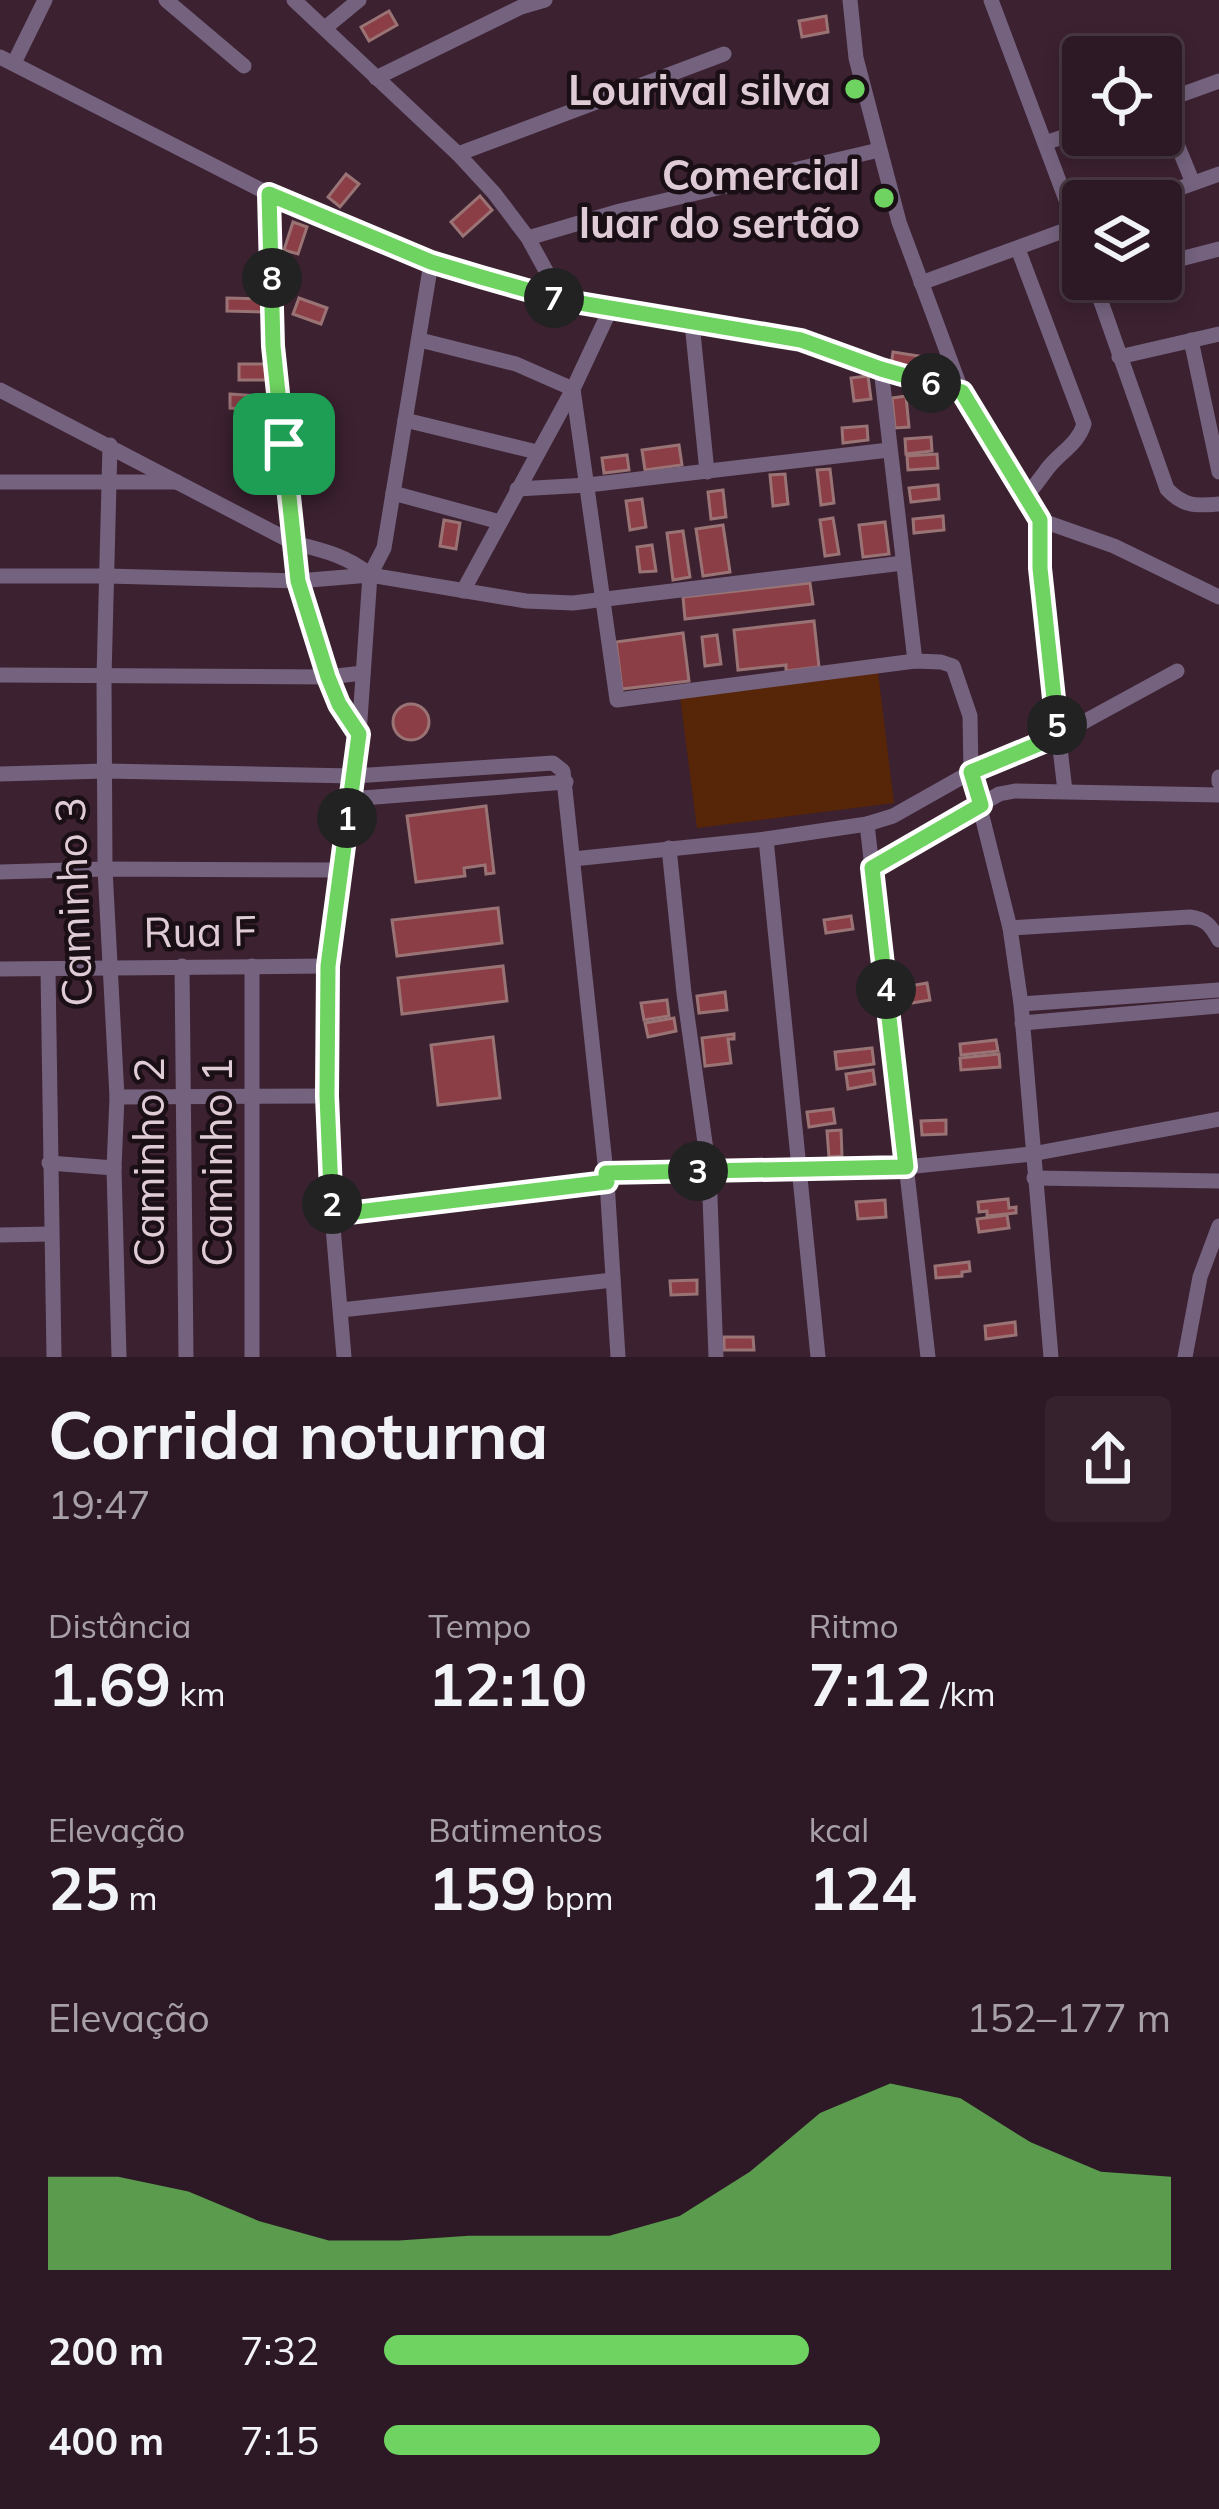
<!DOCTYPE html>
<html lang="pt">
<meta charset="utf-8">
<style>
body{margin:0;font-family:Mulish,sans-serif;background:#35222d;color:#f1f3f6;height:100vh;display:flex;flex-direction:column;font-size:45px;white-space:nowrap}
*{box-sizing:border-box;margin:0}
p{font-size:39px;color:#a7a0a7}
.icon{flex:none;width:66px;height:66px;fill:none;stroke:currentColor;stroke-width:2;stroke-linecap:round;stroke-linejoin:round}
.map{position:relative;height:1357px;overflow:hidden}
.drawer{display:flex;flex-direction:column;background:#2d1925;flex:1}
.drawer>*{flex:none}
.fabs{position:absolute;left:1062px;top:36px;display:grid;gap:24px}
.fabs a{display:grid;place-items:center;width:120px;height:120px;border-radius:12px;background:#2d1925;box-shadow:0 6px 18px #0003,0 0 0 3px #483842;font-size:60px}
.pin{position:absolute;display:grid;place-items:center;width:102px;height:102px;color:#fff;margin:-51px;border-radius:24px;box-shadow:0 6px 18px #0006}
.km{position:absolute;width:60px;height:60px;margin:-30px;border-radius:50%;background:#222;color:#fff;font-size:33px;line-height:60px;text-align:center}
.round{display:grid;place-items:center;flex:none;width:126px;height:126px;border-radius:12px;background:#35222d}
.overview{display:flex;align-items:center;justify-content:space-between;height:204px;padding:0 48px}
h1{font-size:66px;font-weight:700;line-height:90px}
.metrics{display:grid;grid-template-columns:repeat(3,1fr);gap:18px;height:204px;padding:12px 48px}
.metrics div{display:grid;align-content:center}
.metrics b{font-size:60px;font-weight:700}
.metrics small{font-size:33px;font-weight:400}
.metrics p{font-size:33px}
.chart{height:336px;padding:24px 48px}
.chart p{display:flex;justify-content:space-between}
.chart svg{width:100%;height:216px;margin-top:12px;fill:#6ed360;opacity:.7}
ul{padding:0 48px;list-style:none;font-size:39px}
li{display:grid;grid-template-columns:192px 144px 1fr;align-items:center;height:90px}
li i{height:30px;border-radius:15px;background:#6ed360}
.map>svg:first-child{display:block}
.green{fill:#572507}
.building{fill:#8c3e47;stroke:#9a7375;stroke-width:3}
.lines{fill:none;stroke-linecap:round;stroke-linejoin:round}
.street{stroke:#74627e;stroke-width:15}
.route-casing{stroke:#fff;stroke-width:24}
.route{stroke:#6ed360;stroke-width:15}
.poi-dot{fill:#6ed360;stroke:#1b0f16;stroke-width:4.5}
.labels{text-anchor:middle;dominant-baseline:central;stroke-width:9;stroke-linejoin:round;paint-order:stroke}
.poi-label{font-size:42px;font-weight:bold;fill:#decbd5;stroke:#1b0f16;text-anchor:end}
.street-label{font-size:42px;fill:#decbd5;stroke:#1b0f16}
</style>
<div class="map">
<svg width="1219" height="1357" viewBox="0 0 1219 1357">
<rect width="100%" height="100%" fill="#3c2131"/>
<polygon class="green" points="878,672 894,803 697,828 680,697"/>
<g class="building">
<polygon points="389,11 397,25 369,41 361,27"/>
<polygon points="826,16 828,32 802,37 799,21"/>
<polygon points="346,174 359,184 340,207 328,197"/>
<polygon points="480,196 492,210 463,236 451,222"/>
<polygon points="293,222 307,227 298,254 284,250"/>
<polygon points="227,298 263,299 263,312 227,311"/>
<polygon points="299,298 327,308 321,324 293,314"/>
<polygon points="893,352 925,357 923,371 891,366"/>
<rect x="239" y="364" width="28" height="16"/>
<polygon points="868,376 871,399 854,401 851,378"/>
<polygon points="230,394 258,396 257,410 230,408"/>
<polygon points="906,396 909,427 895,428 892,398"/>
<polygon points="867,426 868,440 843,443 842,428"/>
<polygon points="931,437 932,451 906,454 905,439"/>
<polygon points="679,445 682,465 645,470 642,450"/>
<polygon points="937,454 938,468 908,470 907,456"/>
<polygon points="627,455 629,470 604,473 602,458"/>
<polygon points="830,469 834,503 821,505 817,470"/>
<polygon points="785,474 788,504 773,506 770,475"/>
<polygon points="938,485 939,499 911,502 909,488"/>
<polygon points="723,490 726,517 711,519 708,492"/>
<polygon points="642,499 646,527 630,530 626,501"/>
<polygon points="943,516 944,530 914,533 913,519"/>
<polygon points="833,518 839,554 825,556 820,520"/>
<polygon points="444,520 460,523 456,549 440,546"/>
<polygon points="885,522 889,554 863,557 859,525"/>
<polygon points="723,525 730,572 703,576 696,529"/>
<polygon points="683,531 690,577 673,580 667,533"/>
<polygon points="652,545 656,571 640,572 637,547"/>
<polygon points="810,583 813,604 685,619 683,597"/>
<polygon points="814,621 819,667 786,671 786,665 738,670 734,630"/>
<polygon points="683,633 689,681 622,689 616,642"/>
<polygon points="717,635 721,664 705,666 702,637"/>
<circle cx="411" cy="722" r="18"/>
<polygon points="486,806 494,873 486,874 485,865 464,868 465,876 416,882 407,816"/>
<polygon points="498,908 502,943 397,956 392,920"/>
<polygon points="851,916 853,929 826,933 824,920"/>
<polygon points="503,966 507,1001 402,1014 398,978"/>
<polygon points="927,983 930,1000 906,1004 904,987"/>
<polygon points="725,992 727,1010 699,1013 697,996"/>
<polygon points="667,1000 669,1016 644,1020 641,1003"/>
<polygon points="674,1018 676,1031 648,1037 645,1023"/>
<polygon points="734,1034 734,1039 728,1039 731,1063 705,1066 702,1038"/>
<polygon points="493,1037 500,1098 438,1105 431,1045"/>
<polygon points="996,1040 998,1051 961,1055 960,1044"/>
<polygon points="872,1048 874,1064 837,1069 835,1052"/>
<polygon points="999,1054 1000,1067 961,1070 960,1058"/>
<polygon points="873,1070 875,1084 848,1089 846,1074"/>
<polygon points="833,1109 835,1123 809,1127 807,1112"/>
<polygon points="946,1120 946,1134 922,1135 921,1121"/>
<polygon points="841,1130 842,1156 829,1157 827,1131"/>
<polygon points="1008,1199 1009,1208 1016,1207 1016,1213 987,1216 987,1211 979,1212 978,1202"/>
<polygon points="885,1200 886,1217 858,1219 856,1202"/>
<polygon points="1007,1215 1009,1228 979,1232 977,1219"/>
<polygon points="969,1262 970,1271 962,1272 962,1276 936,1278 935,1266"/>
<polygon points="697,1280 697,1294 671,1295 670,1281"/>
<polygon points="1015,1322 1016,1335 986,1339 985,1326"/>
<polygon points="724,1337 753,1337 754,1350 724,1350"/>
</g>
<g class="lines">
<g class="street">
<polyline points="166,0 244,66"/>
<polyline points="294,0 458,154 494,193 528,238 562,300 801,340 881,369 962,392"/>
<polyline points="850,0 856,58 899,222 962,392 979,422 1040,520 1114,546 1219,597"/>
<polyline points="991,0 1083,245"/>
<polyline points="325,28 359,0"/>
<polyline points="0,57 269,194 431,263 562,300"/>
<polyline points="14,63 45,0"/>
<polyline points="376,78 521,7 545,0"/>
<polyline points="1161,102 1219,81"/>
<polyline points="1161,105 1193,183"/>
<polyline points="1045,143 1083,130"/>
<polyline points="458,154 724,54"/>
<polyline points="269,194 273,345 298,581 328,677 339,703 359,734"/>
<polyline points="1144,201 1219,174"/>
<polyline points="528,238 620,211 879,150"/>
<path d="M 1018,249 L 1084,424 C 1078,445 1057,454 1045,472 C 1038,481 1034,488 1025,496"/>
<polyline points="1161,264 1219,249"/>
<path d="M 1093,279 L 1167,489 C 1184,507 1196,506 1219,504"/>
<polyline points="921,283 1082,224"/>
<polyline points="692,323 707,472"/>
<polyline points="420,340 516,364 573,389 617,700 915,661 941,662 953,666 970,716 971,772 1010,928 1021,1004 1051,1357"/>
<polyline points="1191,340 1219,472"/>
<polyline points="1119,357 1219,334"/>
<polyline points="881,369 915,661"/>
<path d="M 0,390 L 294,543 C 322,550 348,556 370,575 L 526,601 L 573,603 L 903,563"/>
<polyline points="405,420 537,452"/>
<polyline points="110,445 104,677 105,869 117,1097 114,1168 119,1357"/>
<polyline points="0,482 177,482"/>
<polyline points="517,489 588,485 889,450"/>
<polyline points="393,493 500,522"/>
<polyline points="1040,520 1039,568 1065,791"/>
<polyline points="0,576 107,576 298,581 370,575"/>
<polyline points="463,591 573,389 610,310"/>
<polyline points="0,675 328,677 363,673"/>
<polyline points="0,774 105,771 354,776 553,763 563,771 607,1182 618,1357"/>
<polyline points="1219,777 1219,782"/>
<polyline points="350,799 566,782"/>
<polyline points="867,824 928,1357"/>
<polyline points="766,839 818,1357"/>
<polyline points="669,848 684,993 709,1171 716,1357"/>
<polyline points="573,859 766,839 867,824 893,816 971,772 1058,736 1177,671"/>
<polyline points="872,868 999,794 1015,791 1219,795"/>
<polyline points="0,872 105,869 340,870"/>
<path d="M 1010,928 L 1190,917 C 1206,919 1211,926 1219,940"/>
<polyline points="182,966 186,1357"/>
<polyline points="0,969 328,966"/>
<polyline points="48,970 54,1357"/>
<polyline points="1021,1004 1219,990"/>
<polyline points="1022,1023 1219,1006"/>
<polyline points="117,1097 327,1096"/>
<polyline points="49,1163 114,1168"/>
<polyline points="606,1173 906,1167 1032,1154 1219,1119"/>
<polyline points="1034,1178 1219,1181"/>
<polyline points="332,1215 607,1182"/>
<polyline points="0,1235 51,1234"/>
<polyline points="341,1310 613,1280"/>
<polyline points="252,1357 252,966"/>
<polyline points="344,1357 332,1215 327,1096 328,966 359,734 370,575 384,548 431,263"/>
<polyline points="1185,1357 1200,1277 1219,1226"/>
</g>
</g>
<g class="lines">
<g class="route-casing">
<polygon id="route" points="269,194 431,262 481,277 562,300 801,340 881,369 962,392 1040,520 1040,568 1058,736 971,772 981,805 872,868 906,1167 606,1173 607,1182 332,1215 327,1096 328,966 359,734 339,704 328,677 298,581 273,346"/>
</g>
<use href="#route" class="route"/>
</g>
<g class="poi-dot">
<circle cx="855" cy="89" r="12"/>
<circle cx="884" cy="198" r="12"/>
</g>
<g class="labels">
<g class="poi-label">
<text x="831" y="89">Lourival silva</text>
<text x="860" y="174">Comercial<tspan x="860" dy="48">luar do sertão</tspan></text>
</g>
<g class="street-label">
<text transform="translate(73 902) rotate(-92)">Caminho 3</text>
<text transform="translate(200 931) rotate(-1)">Rua F</text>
<text transform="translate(148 1162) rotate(-90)">Caminho 2</text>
<text transform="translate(216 1162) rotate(-90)">Caminho 1</text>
</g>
</g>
</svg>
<div class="fabs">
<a><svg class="icon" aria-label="locate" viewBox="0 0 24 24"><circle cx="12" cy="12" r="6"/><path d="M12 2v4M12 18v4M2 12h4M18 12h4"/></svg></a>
<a><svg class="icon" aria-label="layers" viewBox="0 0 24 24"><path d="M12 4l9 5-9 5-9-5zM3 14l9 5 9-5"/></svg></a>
</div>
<div class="pin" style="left:284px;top:444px;background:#1e9e55"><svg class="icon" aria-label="arrive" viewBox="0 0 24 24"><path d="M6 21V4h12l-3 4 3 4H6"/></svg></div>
<b class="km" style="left:347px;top:818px">1</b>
<b class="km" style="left:332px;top:1204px">2</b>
<b class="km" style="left:698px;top:1171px">3</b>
<b class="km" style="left:886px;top:989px">4</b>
<b class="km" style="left:1057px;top:725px">5</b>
<b class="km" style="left:931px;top:383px">6</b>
<b class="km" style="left:554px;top:298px">7</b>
<b class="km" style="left:272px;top:278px">8</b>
</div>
<section class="drawer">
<div class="overview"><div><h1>Corrida noturna</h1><p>19:47</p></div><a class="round"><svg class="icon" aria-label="share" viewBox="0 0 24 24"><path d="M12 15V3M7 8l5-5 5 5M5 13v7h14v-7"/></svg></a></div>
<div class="metrics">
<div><p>Distância</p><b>1.69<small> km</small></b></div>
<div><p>Tempo</p><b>12:10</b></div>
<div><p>Ritmo</p><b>7:12<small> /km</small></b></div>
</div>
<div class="metrics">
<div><p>Elevação</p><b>25<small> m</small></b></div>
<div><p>Batimentos</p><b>159<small> bpm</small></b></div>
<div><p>kcal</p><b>124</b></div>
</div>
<div class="chart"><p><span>Elevação</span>152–177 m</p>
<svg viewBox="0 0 160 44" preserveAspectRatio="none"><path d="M0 44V25L10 25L20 28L30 34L40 38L50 38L60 37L70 37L80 37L90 33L100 24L110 12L120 6L130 9L140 18L150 24L160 25V44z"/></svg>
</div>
<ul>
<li><b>200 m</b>7:32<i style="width:54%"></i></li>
<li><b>400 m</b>7:15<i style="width:63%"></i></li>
</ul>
</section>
